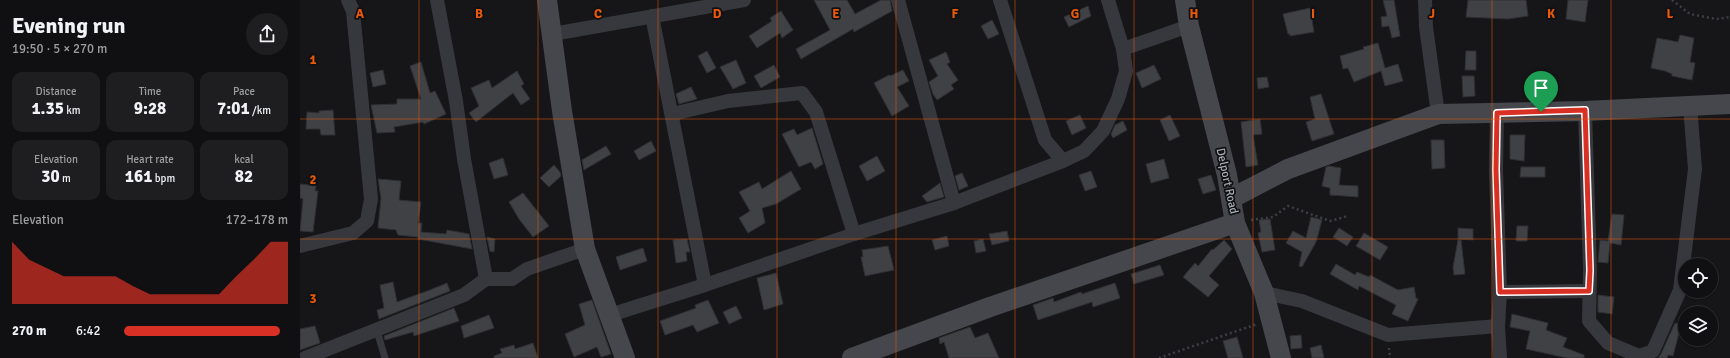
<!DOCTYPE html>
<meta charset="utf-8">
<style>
body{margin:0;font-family:Signika,sans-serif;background:#1e1e20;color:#f1f3f6;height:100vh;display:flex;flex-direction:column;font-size:15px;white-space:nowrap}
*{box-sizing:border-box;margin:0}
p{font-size:13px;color:#9c9d9f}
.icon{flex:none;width:22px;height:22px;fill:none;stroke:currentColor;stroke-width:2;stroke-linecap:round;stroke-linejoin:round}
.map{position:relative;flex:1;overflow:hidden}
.sheet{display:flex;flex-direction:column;background:#101012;width:300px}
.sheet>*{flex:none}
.controls{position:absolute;left:1378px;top:258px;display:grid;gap:8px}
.controls a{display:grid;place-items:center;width:40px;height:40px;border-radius:50%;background:#101012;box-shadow:0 1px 3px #0004,0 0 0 1px #303032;font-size:20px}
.pin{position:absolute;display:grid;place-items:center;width:34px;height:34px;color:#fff;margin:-41px -17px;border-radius:50% 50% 50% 0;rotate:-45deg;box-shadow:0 0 4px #0007}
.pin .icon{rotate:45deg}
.round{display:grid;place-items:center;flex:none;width:42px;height:42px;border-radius:21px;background:#1e1e20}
.overview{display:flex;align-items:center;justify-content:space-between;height:68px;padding:0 12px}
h1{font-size:22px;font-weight:700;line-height:30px}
.stats{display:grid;grid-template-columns:repeat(3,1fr);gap:6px;height:68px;padding:4px 12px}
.stats div{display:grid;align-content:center;border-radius:10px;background:#1e1e20;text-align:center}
.stats b{font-size:17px;font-weight:700}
.stats small{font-size:11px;font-weight:400}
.stats p{font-size:11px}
.chart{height:112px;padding:8px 12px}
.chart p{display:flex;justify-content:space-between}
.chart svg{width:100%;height:72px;margin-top:4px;fill:#d93025;opacity:.7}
ul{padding:0 12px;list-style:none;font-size:13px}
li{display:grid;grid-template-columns:64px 48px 1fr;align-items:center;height:30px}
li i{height:10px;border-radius:5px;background:#d93025}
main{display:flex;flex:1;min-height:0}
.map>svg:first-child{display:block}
.building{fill:#404145;stroke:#303034}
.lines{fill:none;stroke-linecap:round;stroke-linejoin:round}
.path{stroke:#3d3f44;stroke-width:2.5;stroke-dasharray:2 3;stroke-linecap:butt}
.lane{stroke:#37383d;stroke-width:7}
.street{stroke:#37383d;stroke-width:14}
.secondary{stroke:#45474d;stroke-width:20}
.route-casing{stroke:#fff;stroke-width:8}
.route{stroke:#d93025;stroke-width:5}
.grid{fill:none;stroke:#e8590c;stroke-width:1;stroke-opacity:0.55}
.labels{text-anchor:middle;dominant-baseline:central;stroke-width:3.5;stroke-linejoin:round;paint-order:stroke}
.street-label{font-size:12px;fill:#a8adb8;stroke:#111113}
.grid-label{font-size:13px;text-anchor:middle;font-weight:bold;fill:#e8590c;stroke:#111113;stroke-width:3.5;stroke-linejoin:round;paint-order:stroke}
</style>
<main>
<section class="sheet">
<div class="overview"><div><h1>Evening run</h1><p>19:50 · 5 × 270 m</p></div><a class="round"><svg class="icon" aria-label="share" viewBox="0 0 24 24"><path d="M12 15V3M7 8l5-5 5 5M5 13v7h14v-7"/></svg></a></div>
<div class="stats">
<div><p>Distance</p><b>1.35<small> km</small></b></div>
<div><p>Time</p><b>9:28</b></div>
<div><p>Pace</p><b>7:01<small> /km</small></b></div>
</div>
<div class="stats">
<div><p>Elevation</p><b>30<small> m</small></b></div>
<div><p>Heart rate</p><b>161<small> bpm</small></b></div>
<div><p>kcal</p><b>82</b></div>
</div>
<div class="chart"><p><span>Elevation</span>172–178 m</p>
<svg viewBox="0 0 160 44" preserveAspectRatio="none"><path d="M0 44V6L10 17L20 22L30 27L40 27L50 27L60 27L70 33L80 38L90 38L100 38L110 38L120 38L130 27L140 17L150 6L160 6V44z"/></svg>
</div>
<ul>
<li><b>270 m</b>6:42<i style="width:95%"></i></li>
</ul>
</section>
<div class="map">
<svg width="1430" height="358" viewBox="0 0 1430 358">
<rect width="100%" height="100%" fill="#161618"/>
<g class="building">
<polygon points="514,0 547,0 555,14 581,0 590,0 592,11 554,32 553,29 501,59 496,49 530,30"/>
<polygon points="1083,0 1094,0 1100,36 1092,38 1089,26 1082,27 1081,17 1087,16"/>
<polygon points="1168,0 1226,0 1228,16 1208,19 1166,17"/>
<polygon points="1268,0 1288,0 1285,22 1266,19"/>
<polygon points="788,6 791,16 769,27 764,17"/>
<polygon points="1010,8 1014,32 990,36 990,34 988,34 983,14"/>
<polygon points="481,11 493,30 482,38 480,33 457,48 449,36 472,21 470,18"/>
<polygon points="692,20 699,34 688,39 681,26"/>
<polygon points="1380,35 1394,38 1390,62 1395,63 1392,80 1372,76 1372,74 1365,71 1351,68 1357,38 1378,42"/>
<polygon points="1078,43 1085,68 1098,64 1103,81 1085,86 1081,71 1054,82 1048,68 1043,69 1040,56 1064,49 1063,47"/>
<polygon points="407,51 416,68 407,73 398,56"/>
<polygon points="1166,51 1176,51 1176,70 1165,70"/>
<polygon points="646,52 650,62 647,64 658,80 651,85 654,89 637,100 633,94 629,82 638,76 629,60"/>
<polygon points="436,60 446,83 433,89 420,67"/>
<polygon points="121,62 130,93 135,91 146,114 124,124 123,122 94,127 95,132 77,133 71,105 97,104 97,99 121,99 110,66"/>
<polygon points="474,65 480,77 461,88 454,76"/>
<polygon points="854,65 861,79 842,88 836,73"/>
<polygon points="83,70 86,84 73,87 70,73"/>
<polygon points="603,70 609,81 597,87 609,106 592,116 574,83 589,75 590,76"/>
<polygon points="217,71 224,84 221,86 230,99 221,105 213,93 176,122 169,113 179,106 171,88 189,80 192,88"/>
<polygon points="1162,76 1174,76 1175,96 1163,97"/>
<polygon points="967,77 969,87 958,89 957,78"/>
<polygon points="391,87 397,99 379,104 376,94"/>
<polygon points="1021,94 1034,134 1012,141 1006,122 1015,119 1010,97"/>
<polygon points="33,110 35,135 21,135 20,129 6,129 7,112 19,113 19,111"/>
<polygon points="780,115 786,128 772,135 766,121"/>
<polygon points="870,115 880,136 869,141 860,120"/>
<polygon points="960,119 962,134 953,135 958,165 946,167 941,122"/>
<polygon points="823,121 827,130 813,138 811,134 815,125"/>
<polygon points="512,128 523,164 515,169 511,162 499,167 482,134 494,129 497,135"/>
<polygon points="1210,135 1225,135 1224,161 1210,159"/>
<polygon points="1131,140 1144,140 1145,168 1132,169"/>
<polygon points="351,141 356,151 339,160 334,151"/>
<polygon points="306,146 311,154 284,170 282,160"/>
<polygon points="577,156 585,171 567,181 559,166"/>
<polygon points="203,158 208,175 194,179 189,163"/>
<polygon points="864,159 869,178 851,183 846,164"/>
<polygon points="254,165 260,172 261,176 249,187 240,178"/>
<polygon points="1029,166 1041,168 1039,185 1058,186 1058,197 1030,195 1030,188 1022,186 1026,167"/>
<polygon points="1221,167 1245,167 1245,177 1220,177"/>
<polygon points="491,171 501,189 476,204 462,208 465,223 448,233 439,218 450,211 439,192 459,182 462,189"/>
<polygon points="791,171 797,187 785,191 779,175"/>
<polygon points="662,173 668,186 659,190 655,176"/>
<polygon points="911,175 916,190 903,194 898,179"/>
<polygon points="78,179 101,181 99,200 121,202 118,223 122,223 121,232 146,234 147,230 169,234 172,249 118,239 118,237 98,235 96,230 78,228 81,198"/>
<polygon points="640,183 644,197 627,202 622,196"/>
<polygon points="0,184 16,186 15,191 18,191 13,232 0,231 3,199 0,198"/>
<polygon points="223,193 249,226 233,237 219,219 209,202"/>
<polygon points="1312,214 1324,215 1321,245 1310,243 1308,263 1298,262 1300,240 1308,241"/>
<polygon points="1011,217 1022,220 1016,242 1002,267 999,266 1002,252 986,243 993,231 1006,238"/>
<polygon points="970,219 975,250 962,252 958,233 961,232 959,220"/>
<polygon points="1217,226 1228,226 1227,241 1216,241"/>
<polygon points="1039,228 1053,237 1047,246 1033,237"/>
<polygon points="1158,228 1173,229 1173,240 1158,239"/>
<polygon points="707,231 709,241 692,245 689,234"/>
<polygon points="1064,233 1088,247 1080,260 1056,246"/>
<polygon points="647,236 649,246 635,250 632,240"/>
<polygon points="187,237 195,239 194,252 190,251"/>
<polygon points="384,239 387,239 390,252 386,252 387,261 376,263 373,240"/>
<polygon points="683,239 686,251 676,253 674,241"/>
<polygon points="924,240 932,249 909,276 919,285 908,297 883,277 895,263 898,266 912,249 913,250"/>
<polygon points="1158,240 1161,240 1165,274 1154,275 1153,267"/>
<polygon points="588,246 594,270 565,276 561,257 563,257 562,250"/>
<polygon points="343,248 347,261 320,270 316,257"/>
<polygon points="1036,264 1055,275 1057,272 1069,277 1070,275 1098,290 1114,287 1116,298 1118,299 1108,321 1092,314 1096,305 1059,286 1058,290 1030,274"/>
<polygon points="860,265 864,275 834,284 831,274"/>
<polygon points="476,273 483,304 464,310 457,278"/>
<polygon points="93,282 97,302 130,290 147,283 150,291 79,319 77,310 84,308 80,285"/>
<polygon points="815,283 820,298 793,307 792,302 738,320 733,305 753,298 754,302 781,292 782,294"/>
<polygon points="1298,295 1314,297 1312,314 1298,312"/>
<polygon points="292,300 311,354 301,357 297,347 274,357 265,334 285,325 279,304"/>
<polygon points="408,300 419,323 397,332 393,325 365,335 360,321 396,308 395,305"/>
<polygon points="436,306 442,318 429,324 423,312"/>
<polygon points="154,308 159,321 114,336 113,332 85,340 84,336"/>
<polygon points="1212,314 1248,323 1246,330 1267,338 1263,347 1284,355 1284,358 1267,358 1226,349 1230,331 1210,327"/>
<polygon points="189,315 194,328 164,338 161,326"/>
<polygon points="1375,323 1381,325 1373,356 1368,355 1367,358 1358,358 1361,354"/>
<polygon points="15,326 20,343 0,350 0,329"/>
<polygon points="670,327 675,338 688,333 699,358 649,358 644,342 640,344 639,338"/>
<polygon points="1001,335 1002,348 991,349 990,336"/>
<polygon points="937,337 943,358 928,358 923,341"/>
<polygon points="233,343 238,358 194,358 194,356 202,353 200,349 214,345 215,349"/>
<polygon points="1021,345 1024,358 1012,358 1010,348"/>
</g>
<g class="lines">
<g class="path">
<polyline points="1372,0 1390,14 1416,19 1430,17"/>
<polyline points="951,220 973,217 988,206 1030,221 1048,216"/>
<polyline points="1089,348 1090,358"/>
<polyline points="859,358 957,324"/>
</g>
<polyline class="lane" points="77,331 85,358"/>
<g class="street">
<polyline points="137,0 156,101 164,159 186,279"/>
<polyline points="598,0 654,203"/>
<polyline points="700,0 745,140 763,161"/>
<polyline points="1125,0 1126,27 1138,114"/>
<polyline points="352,16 405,285"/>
<polyline points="253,34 444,0"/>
<polyline points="823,49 889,26"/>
<polyline points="1285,111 1290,270 1289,321 1308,343 1339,356 1353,351 1380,290 1395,169 1390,105"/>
<polyline points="1197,113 1196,170 1200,292 1198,326 1200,358"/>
<polyline points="372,114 428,101 502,93 516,112 554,234"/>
<polyline points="0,246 53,233 67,221 71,199 53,11 48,0"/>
<polyline points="1200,292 1289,291"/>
<polyline points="964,293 1002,301 1088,335 1198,326"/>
<polyline points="310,315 405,285 554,234 654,203 763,161 784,151 803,131 818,99 826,71 823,49 808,0"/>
<polyline points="5,358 164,295 186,279 212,279 227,269 285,249"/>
</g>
<g class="secondary">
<polyline points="247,0 262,111 285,249 325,358"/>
<polyline points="885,0 889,26 927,175 935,223 964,293 981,358"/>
<polyline points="932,198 988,169 1138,114 1285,111 1430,104"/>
<polyline points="552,358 690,307 935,223"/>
</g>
</g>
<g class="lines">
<g class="route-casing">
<polygon id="route" points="1285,110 1290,270 1289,291 1200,292 1196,170 1197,113"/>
</g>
<use href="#route" class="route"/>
</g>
<path class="grid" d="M 119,0 L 119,358M 238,0 L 238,358M 358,0 L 358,358M 477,0 L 477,358M 596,0 L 596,358M 715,0 L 715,358M 834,0 L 834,358M 953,0 L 953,358M 1072,0 L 1072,358M 1192,0 L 1192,358M 1311,0 L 1311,358M 0,119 L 1430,119M 0,239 L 1430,239"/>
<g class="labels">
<g class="street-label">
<text transform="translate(927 181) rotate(78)">Delport Road</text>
</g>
</g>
<g class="grid-label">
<text x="60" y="18">A</text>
<text x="179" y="18">B</text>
<text x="298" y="18">C</text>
<text x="417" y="18">D</text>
<text x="536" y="18">E</text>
<text x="655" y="18">F</text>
<text x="775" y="18">G</text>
<text x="894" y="18">H</text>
<text x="1013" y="18">I</text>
<text x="1132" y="18">J</text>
<text x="1251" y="18">K</text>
<text x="1370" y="18">L</text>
<text x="13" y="64">1</text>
<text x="13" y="184">2</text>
<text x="13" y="303">3</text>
</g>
</svg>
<div class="controls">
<a><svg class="icon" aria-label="locate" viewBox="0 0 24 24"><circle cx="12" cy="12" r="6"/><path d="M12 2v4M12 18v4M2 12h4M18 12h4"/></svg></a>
<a><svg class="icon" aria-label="layers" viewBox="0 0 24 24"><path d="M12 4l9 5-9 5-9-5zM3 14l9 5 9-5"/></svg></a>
</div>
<div class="pin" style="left:1241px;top:112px;background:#1e9e55"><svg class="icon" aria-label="arrive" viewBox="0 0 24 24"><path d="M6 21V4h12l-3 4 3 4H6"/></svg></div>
</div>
</main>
